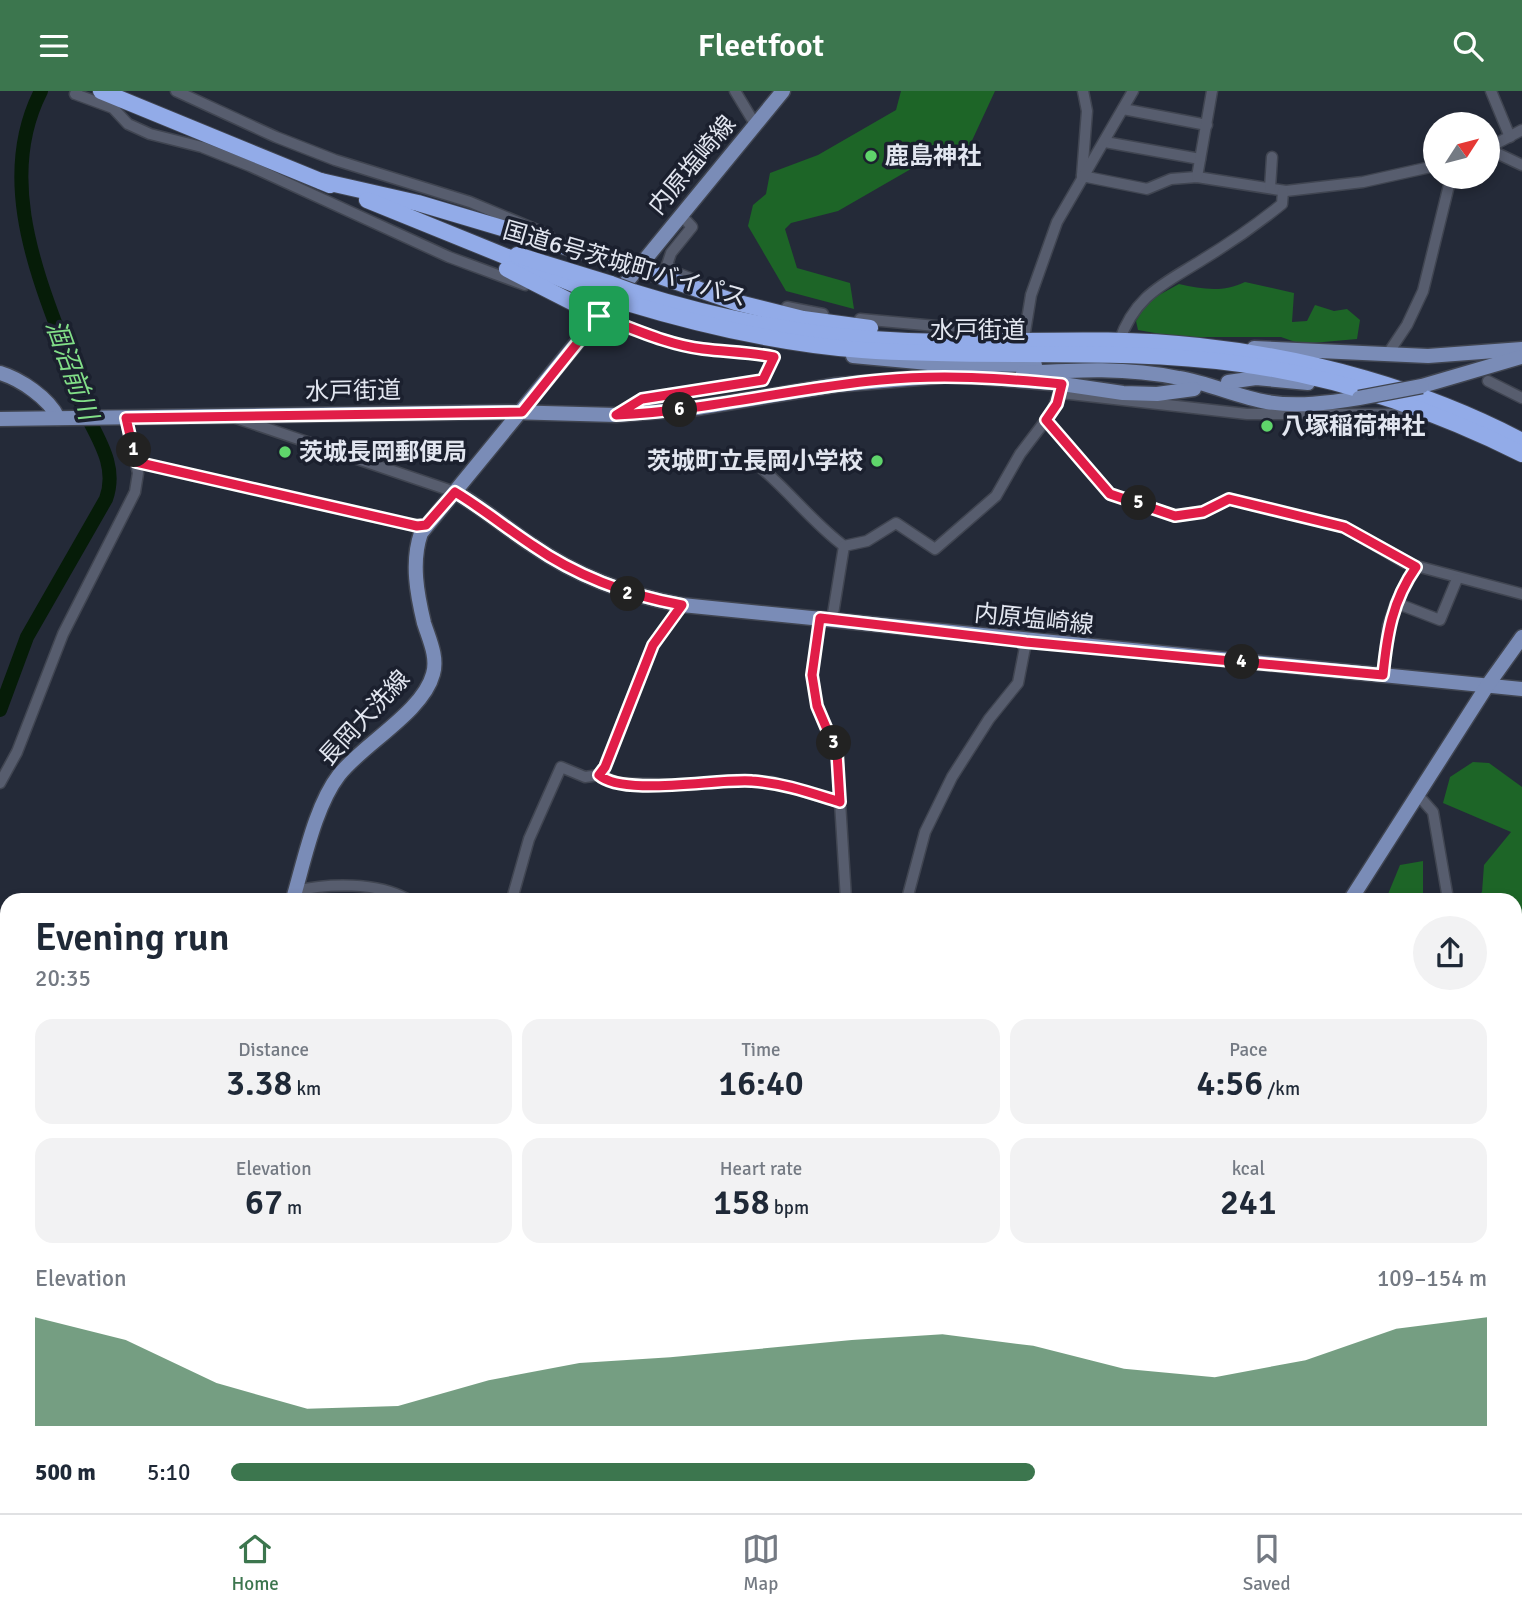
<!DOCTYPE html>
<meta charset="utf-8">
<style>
body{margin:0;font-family:Signika,"Noto Sans JP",sans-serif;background:#f2f2f3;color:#1f2937;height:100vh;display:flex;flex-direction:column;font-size:26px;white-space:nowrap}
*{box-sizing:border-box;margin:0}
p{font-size:23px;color:#747a83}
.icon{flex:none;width:38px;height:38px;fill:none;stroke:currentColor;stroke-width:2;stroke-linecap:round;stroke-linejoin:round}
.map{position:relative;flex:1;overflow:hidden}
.side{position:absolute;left:0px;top:802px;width:1522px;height:621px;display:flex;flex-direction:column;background:#fff;border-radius:21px 21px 0 0;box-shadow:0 4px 10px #0003}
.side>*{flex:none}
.needle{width:46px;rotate:54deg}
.controls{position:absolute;left:1423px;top:21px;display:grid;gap:14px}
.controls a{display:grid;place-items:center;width:77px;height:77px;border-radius:50%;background:#fff;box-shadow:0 4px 10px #0003;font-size:35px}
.pin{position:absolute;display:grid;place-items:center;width:60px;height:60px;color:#fff;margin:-30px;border-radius:14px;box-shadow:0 4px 10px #0006}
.km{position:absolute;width:35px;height:35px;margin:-18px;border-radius:50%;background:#222;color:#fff;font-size:19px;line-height:35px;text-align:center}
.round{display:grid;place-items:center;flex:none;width:74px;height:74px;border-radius:37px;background:#f2f2f3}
.head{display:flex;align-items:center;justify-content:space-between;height:119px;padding:0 35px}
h1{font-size:38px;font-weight:600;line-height:52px}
.figures{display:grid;grid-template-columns:repeat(3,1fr);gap:10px;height:119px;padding:7px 35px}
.figures div{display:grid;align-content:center;border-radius:18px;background:#f2f2f3;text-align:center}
.figures b{font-size:35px;font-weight:600}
.figures small{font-size:19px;font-weight:400}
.figures p{font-size:19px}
.chart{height:196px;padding:14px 35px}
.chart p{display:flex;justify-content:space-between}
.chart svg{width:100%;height:126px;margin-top:7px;fill:#3c764e;opacity:.7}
ul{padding:0 35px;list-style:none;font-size:23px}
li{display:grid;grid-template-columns:112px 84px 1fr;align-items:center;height:52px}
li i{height:18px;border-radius:9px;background:#3c764e}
header{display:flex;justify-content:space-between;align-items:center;height:91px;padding:0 35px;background:#3c764e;color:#fff;font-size:32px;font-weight:600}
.tabs{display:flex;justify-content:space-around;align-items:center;height:98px;border-top:2px solid #e0e1e3;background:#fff;font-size:19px;color:#747a83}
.tabs a{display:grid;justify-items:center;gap:4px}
.tabs .on{color:#3c764e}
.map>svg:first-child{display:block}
.forest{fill:#1d6527}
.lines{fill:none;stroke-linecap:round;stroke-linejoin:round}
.river{stroke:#061c08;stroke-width:14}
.minor-casing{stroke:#404551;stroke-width:13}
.major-casing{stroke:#404551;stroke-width:17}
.highway-casing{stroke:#404551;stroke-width:18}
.minor{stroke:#575d6e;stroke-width:10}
.major{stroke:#7a8cb7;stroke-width:14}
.highway{stroke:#92abe8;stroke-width:16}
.major-bridge-casing{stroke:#404551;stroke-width:17;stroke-linecap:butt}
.highway-bridge-casing{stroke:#404551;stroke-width:18;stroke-linecap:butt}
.major-bridge{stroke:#7a8cb7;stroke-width:14}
.highway-bridge{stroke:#92abe8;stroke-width:16}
.route-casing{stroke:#fff;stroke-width:14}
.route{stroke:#e11d48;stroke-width:9}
.poi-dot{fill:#5fd56b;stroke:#1b202e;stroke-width:2.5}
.labels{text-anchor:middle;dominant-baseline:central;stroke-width:7;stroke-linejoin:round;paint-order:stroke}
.poi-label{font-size:24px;font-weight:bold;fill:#e2e6f0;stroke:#1b202e;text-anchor:start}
.street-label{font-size:24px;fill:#e2e6f0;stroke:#1b202e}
.water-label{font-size:26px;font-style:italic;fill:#82df88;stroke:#1b202e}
</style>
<header><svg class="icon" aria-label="menu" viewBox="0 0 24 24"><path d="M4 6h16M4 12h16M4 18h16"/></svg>Fleetfoot<svg class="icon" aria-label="search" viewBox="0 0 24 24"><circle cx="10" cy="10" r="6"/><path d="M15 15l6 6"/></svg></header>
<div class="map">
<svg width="1522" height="1422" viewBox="0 0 1522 1422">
<rect width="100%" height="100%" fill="#242a38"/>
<g class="forest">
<polygon points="901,0 995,0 963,69 930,67 838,120 791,132 785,138 797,177 850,192 854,218 786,200 748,135 753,114 766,103 770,82 818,64 896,19"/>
<path d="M 1245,191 L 1294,202 L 1292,231 L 1307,230 L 1315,214 L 1334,220 L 1347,218 L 1360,229 L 1357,248 L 1301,253 L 1281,246 L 1177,246 L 1138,239 L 1136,230 L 1148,210 L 1179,193 C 1202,198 1222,202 1245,191 Z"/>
<polygon points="1473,671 1489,672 1522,696 1522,911 1516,909 1516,808 1475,808 1482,801 1484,774 1511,741 1443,712 1450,686"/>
<polygon points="1423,770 1423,808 1386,808 1400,774"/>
</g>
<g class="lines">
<path class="river" d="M 0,619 L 27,546 L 106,408 C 118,375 98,348 84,319 C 73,296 70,270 61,247 C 31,169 0,80 41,0"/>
<g class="minor-casing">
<g id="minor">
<polyline points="77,0 75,3 113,17 128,33 150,43 202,56 250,75 449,166 525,194"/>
<polyline points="176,0 276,46 335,69 470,111 549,144"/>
<polyline points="735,0 755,33"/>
<polyline points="1491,0 1510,46"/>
<polyline points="1123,18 1207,34"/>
<polyline points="1105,51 1200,68"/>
<polyline points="1488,57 1522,39"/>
<polyline points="1488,58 1522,74"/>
<polyline points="1082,84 1087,20 1083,0"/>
<polyline points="1082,85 1147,98 1171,88 1197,86 1286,100 1363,91 1435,75"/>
<polyline points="1197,86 1212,0"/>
<polyline points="1270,97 1272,66"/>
<polyline points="681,124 692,136 671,162 667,174 677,182 695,189"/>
<polyline points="787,216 823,223"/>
<path d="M 599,225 C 632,237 668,254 703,258 C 728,261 750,260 774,266 L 763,289 L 642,308 L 619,323"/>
<polyline points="860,228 936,235 1024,235"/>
<polyline points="1025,241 1031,204 1057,131 1133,0"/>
<path d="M 1119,251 C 1135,204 1164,193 1202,169 C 1230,152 1256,134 1282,113 L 1283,100"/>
<polyline points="1387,264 1407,234 1423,200 1451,86"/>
<polyline points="1488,290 1522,307"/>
<polyline points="1061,302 1247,323 1411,323 1416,318"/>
<polyline points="236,327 455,401"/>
<polyline points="1046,329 1110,403 1175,425 1203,421 1229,408 1344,436 1405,472 1522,503"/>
<polyline points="136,371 407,433 426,434"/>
<path d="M 760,376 C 790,401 813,432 844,455"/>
<polyline points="1396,512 1416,476"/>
<polyline points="820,527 812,584 817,615 837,662 846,808"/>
<polyline points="832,529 844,455 867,450 896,432 935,458 996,405 1020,363 1052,321 1062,293"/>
<polyline points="1383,584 1388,535 1396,512 1440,529 1457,488"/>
<polyline points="599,684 605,676 653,554 682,514"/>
<polyline points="0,692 17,661 63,543 135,401 138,382 126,327"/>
<polyline points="1418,704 1433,721 1448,808"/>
<path d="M 295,800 C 329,792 377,791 407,808"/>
<polyline points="512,808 529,748 561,676 585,686 599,684 618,692 689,694 737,689 772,691 840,711"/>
<polyline points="907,808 925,741 952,686 989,628 1018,592 1026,551"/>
<polyline points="0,988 7,991"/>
<polyline points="1516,1107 1522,1109"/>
<polyline points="761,1416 768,1422"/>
<polyline points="935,1416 936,1422"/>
<polyline points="172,1422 186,1416"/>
</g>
</g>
<g class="major-casing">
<g id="major">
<polyline points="1254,257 1428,265 1522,258"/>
<polyline points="853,265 939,273 1035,274"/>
<path d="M 0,282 C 20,288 49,307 58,327"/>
<path d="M 1023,282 C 1076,279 1126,276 1179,287 C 1209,292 1238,306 1267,311 C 1297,316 1329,312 1359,307"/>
<polyline points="1228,291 1256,287 1308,292"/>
<polyline points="1422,295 1521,266"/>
<polyline points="0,328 506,321 616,324 697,317 836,294 954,284 1062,293 1123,302 1157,303 1194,298"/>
<path d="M 455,401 C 483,417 506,437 532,454 C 578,486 627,504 682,514 L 1522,598"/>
<path d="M 293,808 C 304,771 315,715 339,684 C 363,653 423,621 433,583 C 438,566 429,548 424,532 C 417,503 411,471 421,442 L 783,0"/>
<polyline points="1351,808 1487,595 1522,546"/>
<polyline points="0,1310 7,1284"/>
<polyline points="1494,1416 1497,1422"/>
</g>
</g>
<g class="highway-casing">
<g id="highway">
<polyline points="101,0 330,94"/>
<polyline points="321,90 418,112 636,177 735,211 803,228 870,237"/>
<polyline points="367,109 601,204"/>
<polyline points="517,164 611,193"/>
<polyline points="507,178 599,225"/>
<path d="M 633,201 C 723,229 814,247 908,250 C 1005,253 1102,244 1199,255 C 1310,267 1423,298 1522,350"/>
<path d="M 624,211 C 703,235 780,253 862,259 C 988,268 1115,256 1241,273 C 1338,286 1435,320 1522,363"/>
</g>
</g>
<use href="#minor" class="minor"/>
<use href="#major" class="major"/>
<use href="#highway" class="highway"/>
<g class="major-bridge-casing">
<polyline id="major-bridge" points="1359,307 1422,295"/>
</g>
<g class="highway-bridge-casing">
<g id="highway-bridge">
<polyline points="611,193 633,201"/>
<polyline points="601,204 624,211"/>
</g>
</g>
<use href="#major-bridge" class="major-bridge"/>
<use href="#highway-bridge" class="highway-bridge"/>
</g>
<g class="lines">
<g class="route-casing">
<path id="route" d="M 599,225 C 632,237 668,254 703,258 C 728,261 750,261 774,266 L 763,289 L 642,308 L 616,324 C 706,320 792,297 881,289 C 942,283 1001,287 1062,293 L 1057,313 L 1046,329 L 1110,403 L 1175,425 L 1203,421 L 1229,408 L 1344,436 L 1416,476 C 1392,510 1387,544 1383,584 L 1026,551 L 820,527 L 812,584 L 817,615 L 837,662 L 840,711 C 811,702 783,692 752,690 C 719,687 623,706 599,684 L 605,676 L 653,554 L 682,514 C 627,504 578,486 532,454 C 506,437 482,417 455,401 L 426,434 L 417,435 L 136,371 L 126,327 L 522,321 Z"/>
</g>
<use href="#route" class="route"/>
</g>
<g class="poi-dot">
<circle cx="871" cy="65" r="7"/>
<circle cx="1267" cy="335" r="7"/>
<circle cx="285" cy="361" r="7"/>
<circle cx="877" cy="370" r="7"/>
</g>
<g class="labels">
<g class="poi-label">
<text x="885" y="65">鹿島神社</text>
<text x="1281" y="335">八塚稲荷神社</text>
<text x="299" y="361">茨城長岡郵便局</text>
<text x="863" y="370" text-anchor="end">茨城町立長岡小学校</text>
</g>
<g class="street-label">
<text transform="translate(692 74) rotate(-50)">内原塩崎線</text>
<text transform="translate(625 173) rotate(16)">国道6号茨城町バイパス</text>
<text x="978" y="239">水戸街道</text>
<text transform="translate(353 300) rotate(-1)">水戸街道</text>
<text transform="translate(1034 528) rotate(6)">内原塩崎線</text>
<text transform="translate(364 627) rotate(-47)">長岡大洗線</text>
</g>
<g class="water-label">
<text transform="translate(71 279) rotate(70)">涸沼前川</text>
</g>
</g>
</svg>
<div class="controls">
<a><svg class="needle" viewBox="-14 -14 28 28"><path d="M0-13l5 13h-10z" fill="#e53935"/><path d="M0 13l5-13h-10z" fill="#747a83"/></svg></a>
</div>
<div class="pin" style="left:599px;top:225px;background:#1e9e55"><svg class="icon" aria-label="arrive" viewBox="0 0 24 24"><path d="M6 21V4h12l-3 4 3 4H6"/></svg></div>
<b class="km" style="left:134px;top:359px">1</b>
<b class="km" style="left:628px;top:503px">2</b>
<b class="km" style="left:834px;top:652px">3</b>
<b class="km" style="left:1242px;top:571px">4</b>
<b class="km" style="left:1139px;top:412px">5</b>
<b class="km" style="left:680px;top:319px">6</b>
<section class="side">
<div class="head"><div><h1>Evening run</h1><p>20:35</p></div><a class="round"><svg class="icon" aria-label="share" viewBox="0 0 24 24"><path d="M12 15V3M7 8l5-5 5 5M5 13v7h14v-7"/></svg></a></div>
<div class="figures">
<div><p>Distance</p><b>3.38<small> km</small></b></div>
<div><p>Time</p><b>16:40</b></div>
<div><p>Pace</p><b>4:56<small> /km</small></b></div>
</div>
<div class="figures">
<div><p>Elevation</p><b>67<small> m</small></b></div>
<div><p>Heart rate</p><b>158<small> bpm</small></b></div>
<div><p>kcal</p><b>241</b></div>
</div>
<div class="chart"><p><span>Elevation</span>109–154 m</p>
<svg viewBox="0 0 160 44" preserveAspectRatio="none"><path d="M0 44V6L10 14L20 29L30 38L40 37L50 28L60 22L70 20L80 17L90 14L100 12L110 16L120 24L130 27L140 21L150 10L160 6V44z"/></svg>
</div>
<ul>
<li><b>500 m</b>5:10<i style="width:64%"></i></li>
</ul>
</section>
</div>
<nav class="tabs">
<a class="on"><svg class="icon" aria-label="home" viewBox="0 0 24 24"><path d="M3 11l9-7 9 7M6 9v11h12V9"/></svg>Home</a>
<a><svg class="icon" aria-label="map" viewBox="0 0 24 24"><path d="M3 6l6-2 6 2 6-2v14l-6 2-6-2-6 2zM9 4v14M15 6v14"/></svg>Map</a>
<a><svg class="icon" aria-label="saved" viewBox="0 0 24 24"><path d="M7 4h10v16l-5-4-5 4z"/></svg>Saved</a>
</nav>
